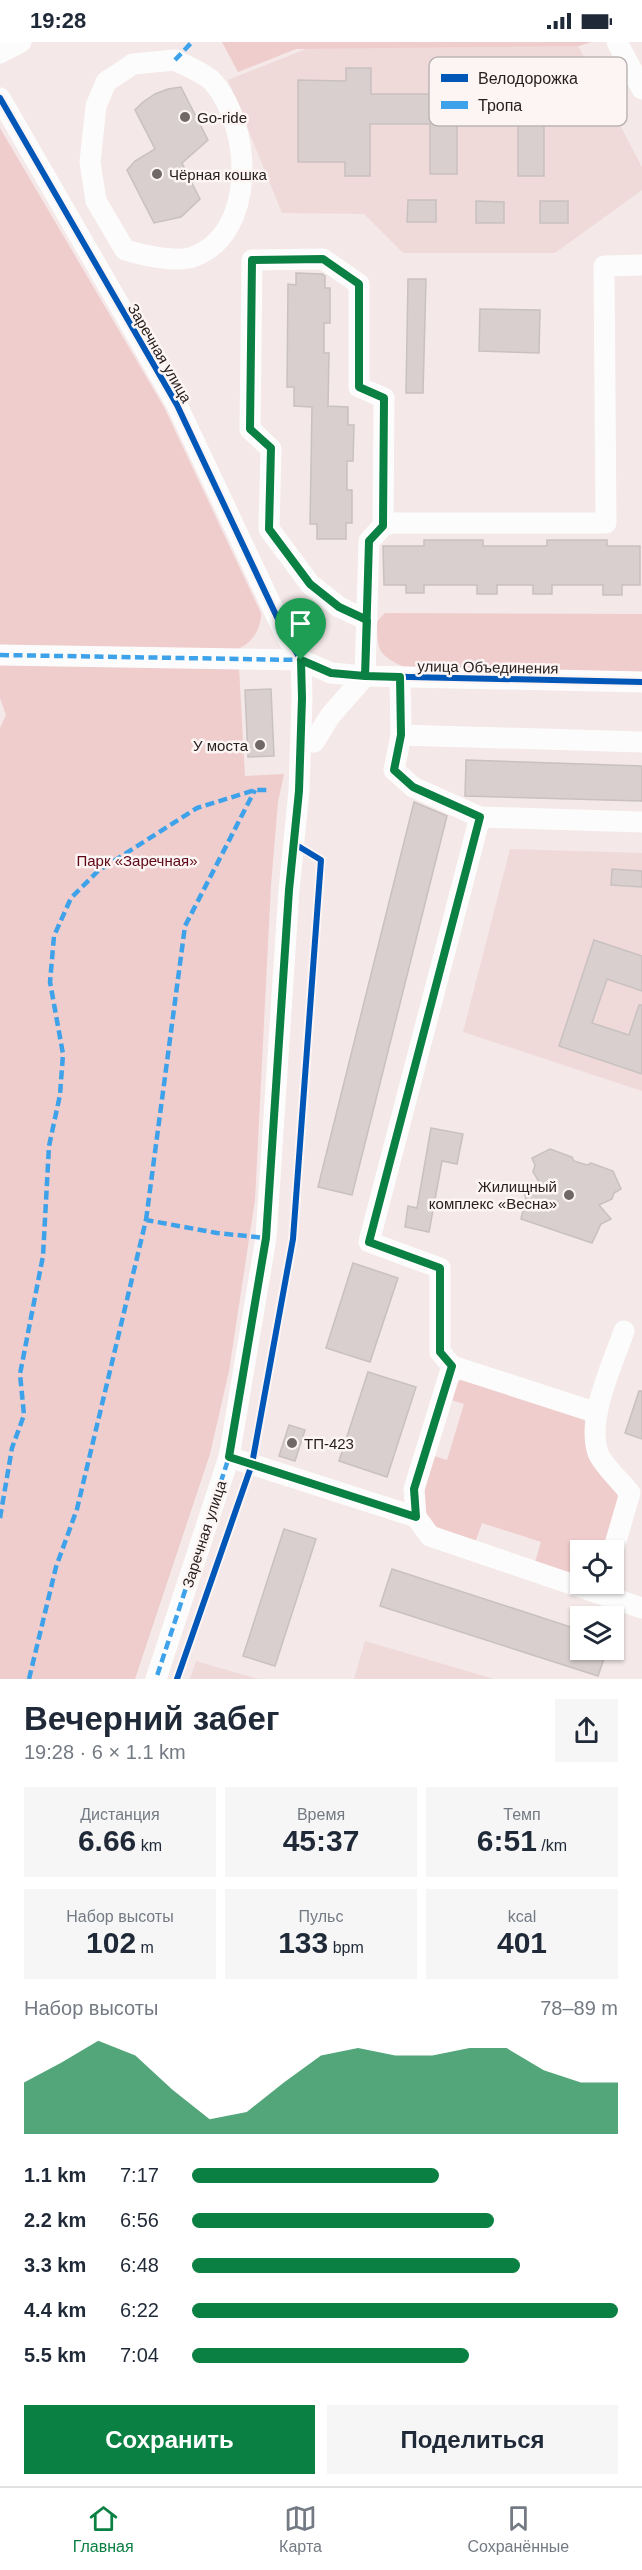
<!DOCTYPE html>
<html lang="ru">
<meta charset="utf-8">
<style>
body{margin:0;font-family:Helvetica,sans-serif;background:#f6f6f7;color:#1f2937;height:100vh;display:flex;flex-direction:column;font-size:22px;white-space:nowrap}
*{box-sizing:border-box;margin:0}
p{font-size:20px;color:#747a83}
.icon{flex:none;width:33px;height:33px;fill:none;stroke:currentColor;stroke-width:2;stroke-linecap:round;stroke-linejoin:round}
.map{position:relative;height:1637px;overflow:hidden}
.details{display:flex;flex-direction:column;background:#fff;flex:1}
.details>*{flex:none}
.buttons{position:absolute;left:570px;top:1498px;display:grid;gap:12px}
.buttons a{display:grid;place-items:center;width:54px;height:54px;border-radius:0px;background:#fff;box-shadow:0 2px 4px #0004;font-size:30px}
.pin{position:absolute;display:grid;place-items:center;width:51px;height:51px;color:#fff;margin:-62px -26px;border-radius:50% 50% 50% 0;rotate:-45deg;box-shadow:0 0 6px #0007}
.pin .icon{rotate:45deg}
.round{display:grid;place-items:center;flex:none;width:63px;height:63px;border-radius:0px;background:#f6f6f7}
.overview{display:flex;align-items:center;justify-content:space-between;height:102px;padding:0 24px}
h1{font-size:33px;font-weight:700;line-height:45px}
.figures{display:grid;grid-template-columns:repeat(3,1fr);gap:9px;height:102px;padding:6px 24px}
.figures div{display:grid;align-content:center;border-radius:0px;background:#f6f6f7;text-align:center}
.figures b{font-size:30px;font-weight:700}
.figures small{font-size:16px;font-weight:400}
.figures p{font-size:16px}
.chart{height:168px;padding:12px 24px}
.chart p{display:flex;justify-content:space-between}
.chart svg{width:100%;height:108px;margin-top:6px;fill:#0b8043;opacity:.7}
.cta{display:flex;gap:12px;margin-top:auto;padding:12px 24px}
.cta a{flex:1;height:69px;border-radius:0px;background:#0b8043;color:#fff;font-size:24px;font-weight:700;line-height:69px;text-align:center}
.cta a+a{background:#f6f6f7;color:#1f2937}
ul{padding:0 24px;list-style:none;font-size:20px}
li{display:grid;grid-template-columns:96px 72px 1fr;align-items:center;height:45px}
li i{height:15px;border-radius:8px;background:#0b8043}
.status{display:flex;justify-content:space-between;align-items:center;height:42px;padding:0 30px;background:#fff;direction:ltr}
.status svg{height:16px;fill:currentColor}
.tab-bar{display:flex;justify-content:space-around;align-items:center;height:84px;border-top:2px solid #e0e1e3;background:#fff;font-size:16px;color:#747a83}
.tab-bar a{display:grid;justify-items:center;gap:3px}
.tab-bar .on{color:#0b8043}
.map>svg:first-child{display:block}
.built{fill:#efdad9}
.green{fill:#efcdcc}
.building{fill:#d9cfcf;stroke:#c9c0c0;stroke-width:1.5}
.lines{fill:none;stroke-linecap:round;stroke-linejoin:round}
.minor{stroke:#fdfcfc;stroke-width:21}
.quiet{stroke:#3ea2ea;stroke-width:4.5;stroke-dasharray:9 4.5;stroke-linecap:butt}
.cycleway-casing{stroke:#fdf4f4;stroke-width:10}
.cycleway{stroke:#0057b8;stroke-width:6}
.route-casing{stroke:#fff;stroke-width:12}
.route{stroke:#0b8043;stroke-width:8}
.poi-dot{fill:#706767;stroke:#fdf4f4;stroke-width:2}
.labels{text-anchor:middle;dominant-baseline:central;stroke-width:5;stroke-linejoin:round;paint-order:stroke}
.poi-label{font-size:15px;fill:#292121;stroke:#fdf4f4;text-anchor:start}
.street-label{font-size:15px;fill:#292121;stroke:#fdf4f4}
.park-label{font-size:15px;fill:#5f0916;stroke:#fdf4f4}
.key{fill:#fdf4f4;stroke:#bdb5b5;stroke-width:1.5}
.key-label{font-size:16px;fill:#292121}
</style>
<div class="status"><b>19:28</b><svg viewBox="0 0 49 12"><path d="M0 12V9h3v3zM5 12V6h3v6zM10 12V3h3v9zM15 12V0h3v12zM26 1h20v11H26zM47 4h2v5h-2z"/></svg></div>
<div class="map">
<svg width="642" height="1637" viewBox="0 0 642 1637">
<rect width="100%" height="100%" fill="#f4e8e8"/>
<g class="built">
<polygon points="576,0 642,125 642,148 555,211 403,211 364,172 282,171 228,38 321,1"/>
<polygon points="510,807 642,811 642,1049 463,990"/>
<polygon points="365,1599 494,1637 354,1637"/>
<polygon points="196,1619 258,1637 190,1637"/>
</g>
<g class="green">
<polygon points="222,0 592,0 579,4 296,7 238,30"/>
<path d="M 0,86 L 164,365 L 261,571 C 261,587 253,600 238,607 L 104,605 L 239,625 L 245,734 L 284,732 L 278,760 L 271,843 L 255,1158 L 229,1329 L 210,1412 L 135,1637 L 0,1637 L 0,686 L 6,673 L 0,656 Z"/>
<path d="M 385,571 L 642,572 L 642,630 L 408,627 C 379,613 377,612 377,579 Z"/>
<path d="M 470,1335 L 578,1370 L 587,1382 L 617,1447 L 618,1459 L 602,1509 L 580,1509 L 580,1532 L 576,1533 L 535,1520 L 541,1500 L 482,1481 L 475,1501 C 465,1498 451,1496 443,1490 C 413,1470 423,1442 431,1413 L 447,1418 L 464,1362 L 448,1357 C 453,1343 456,1338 470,1335 Z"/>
</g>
<g class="building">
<polygon points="346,26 371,26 371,52 430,52 430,57 519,58 519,27 544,27 544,134 518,134 518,82 457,82 457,132 430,132 430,82 370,82 370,134 345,134 345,120 298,120 298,38 346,39"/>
<polygon points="181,45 208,98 182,121 200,157 181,175 154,181 127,128 135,119 155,107 135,68 143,60 155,52 168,47"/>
<polygon points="408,158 436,158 436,180 407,180"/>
<polygon points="476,159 504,160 504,181 476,181"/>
<rect x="540" y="159" width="28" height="22"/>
<polygon points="296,231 322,232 325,234 325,246 330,246 330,281 324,281 324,311 329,311 328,364 348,365 348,383 354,383 353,419 347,419 347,448 352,448 352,481 346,481 346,497 317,497 317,482 310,482 312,365 294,364 294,345 287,345 288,242 296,243"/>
<polygon points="408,237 426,237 423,351 406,351"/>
<polygon points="480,267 540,268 539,311 479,309"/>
<polygon points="424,498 483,498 483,504 547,504 547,498 607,498 607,504 640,504 640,543 622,543 622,553 603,553 603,543 552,543 552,552 533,552 533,543 497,543 497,552 477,552 477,543 424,543 424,551 406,551 406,543 384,543 383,504 424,504"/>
<polygon points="271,647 274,714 248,715 245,648"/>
<polygon points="466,718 642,724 642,759 465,754"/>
<polygon points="414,760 447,774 352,1153 318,1145"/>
<polygon points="612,827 642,829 642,845 611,843"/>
<polygon points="594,898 642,914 642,949 607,937 592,981 629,993 639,963 642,963 642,1032 559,1004"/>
<polygon points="431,1086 463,1092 457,1122 442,1119 429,1190 405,1185 408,1164 417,1166"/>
<polygon points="550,1107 572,1115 574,1119 587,1123 591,1121 613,1129 621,1147 614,1151 612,1157 599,1163 611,1177 601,1182 592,1201 521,1177 526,1156 521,1146 541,1143 533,1130 535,1123 532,1116"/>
<polygon points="353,1221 398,1236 370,1320 326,1306"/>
<polygon points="368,1330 416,1345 387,1435 339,1419"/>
<polygon points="639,1349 642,1349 642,1397 625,1391"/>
<polygon points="289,1383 305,1388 295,1419 279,1414"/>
<polygon points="284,1487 316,1497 275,1624 243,1614"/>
<polygon points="392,1527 580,1588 580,1608 607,1608 598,1634 380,1564"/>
</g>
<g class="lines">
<g class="minor">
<polyline points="617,0 642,47"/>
<polyline points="0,11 21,0"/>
<path d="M 175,18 C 186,24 205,31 214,41 C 252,87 257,191 193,215 C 176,221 142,213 125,208 L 96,159 L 90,120 L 96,64 L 106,40 L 133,22 Z"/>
<polyline points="0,56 177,363 284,590 301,618 302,656 299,749 289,848 266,1196 229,1415 156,1637"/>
<polyline points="367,578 339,565 310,542 269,487 271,407 250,387 252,218 323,217 359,242 359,345 384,356 383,484"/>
<polyline points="0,613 301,618 331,631 365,634 642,640"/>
<polyline points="400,635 401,693 394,728 413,745 480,775 369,1200 440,1226 440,1310 452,1324 414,1447 416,1475 430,1494 642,1566"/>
<polyline points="401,693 642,700"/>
<polyline points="314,700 330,674 365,634 369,499 383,484 392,481 606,481 604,224 642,223"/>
<polyline points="480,775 642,780"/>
<polyline points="452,1324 597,1371"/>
<polyline points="229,1415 416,1475"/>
<path d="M 613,1509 L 630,1451 C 622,1441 602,1422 598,1411 C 586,1376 613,1322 624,1289"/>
</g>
<g class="quiet">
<polyline points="175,18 192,0"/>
<polyline points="0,613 301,618 302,656 299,749 289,848 266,1196 229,1415 156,1637"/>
<polyline points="146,1178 185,884 255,748"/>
<polyline points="0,1476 12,1406 24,1373 20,1332 43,1214 49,1104 60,1053 63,1012 50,940 54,894 71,856 98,829 197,766 255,748 268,748"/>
<polyline points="29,1637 56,1525 77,1467 146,1178 217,1191 266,1196"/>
</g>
<g class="cycleway-casing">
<g id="cycleway">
<polyline points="0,56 177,363 284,590 301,618 331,631 365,634 642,640"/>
<polyline points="177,1637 252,1422 293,1197 321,818 293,801"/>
</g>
</g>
<use href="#cycleway" class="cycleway"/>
</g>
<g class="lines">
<g class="route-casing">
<polyline id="route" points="301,618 302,656 299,749 289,848 266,1196 229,1415 416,1475 414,1447 452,1324 440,1310 440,1226 369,1200 480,775 413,745 394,728 401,693 400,635 365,634 367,578 339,565 310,542 269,487 271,406 250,387 252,218 323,217 359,242 359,345 384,356 383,484 369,499 365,634 331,631 301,618"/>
</g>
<use href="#route" class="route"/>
</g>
<g class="poi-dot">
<circle cx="185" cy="75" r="6"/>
<circle cx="157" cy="132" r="6"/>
<circle cx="260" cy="703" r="6"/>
<circle cx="569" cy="1153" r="6"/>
<circle cx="292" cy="1401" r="6"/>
</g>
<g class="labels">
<g class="poi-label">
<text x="197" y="75">Go-ride</text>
<text x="169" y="132">Чёрная кошка</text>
<text x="248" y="703" text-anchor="end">У моста</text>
<text x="557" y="1144" text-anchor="end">Жилищный<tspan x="557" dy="17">комплекс «Весна»</tspan></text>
<text x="304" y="1401">ТП-423</text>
</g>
<g class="street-label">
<text transform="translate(160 311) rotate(60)">Заречная улица</text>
<text transform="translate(488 625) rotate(1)">улица Объединения</text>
<text transform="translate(204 1492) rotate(-72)">Заречная улица</text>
</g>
<g class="park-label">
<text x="137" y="818">Парк «Заречная»</text>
</g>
</g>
<rect x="429" y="15" width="198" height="69" rx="9" class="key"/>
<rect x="441" y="32" width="27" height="8" fill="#0057b8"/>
<rect x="441" y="59" width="27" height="8" fill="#3ea2ea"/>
<g class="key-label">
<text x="478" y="42">Велодорожка</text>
<text x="478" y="69">Тропа</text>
</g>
</svg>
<div class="buttons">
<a><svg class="icon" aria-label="locate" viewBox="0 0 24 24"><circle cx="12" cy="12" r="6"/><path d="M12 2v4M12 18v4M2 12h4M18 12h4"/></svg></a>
<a><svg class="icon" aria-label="layers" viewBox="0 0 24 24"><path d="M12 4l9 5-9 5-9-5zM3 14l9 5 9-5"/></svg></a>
</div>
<div class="pin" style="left:301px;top:618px;background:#1e9e55"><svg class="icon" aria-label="arrive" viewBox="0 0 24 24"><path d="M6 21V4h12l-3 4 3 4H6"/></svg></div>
</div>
<section class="details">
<div class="overview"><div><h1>Вечерний забег</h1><p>19:28 · 6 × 1.1 km</p></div><a class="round"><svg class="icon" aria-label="share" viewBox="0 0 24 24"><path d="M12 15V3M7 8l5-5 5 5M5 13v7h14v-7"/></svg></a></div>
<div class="figures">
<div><p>Дистанция</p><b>6.66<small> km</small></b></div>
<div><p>Время</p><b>45:37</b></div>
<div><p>Темп</p><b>6:51<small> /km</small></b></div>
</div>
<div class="figures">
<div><p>Набор высоты</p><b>102<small> m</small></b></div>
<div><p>Пульс</p><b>133<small> bpm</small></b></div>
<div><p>kcal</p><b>401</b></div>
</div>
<div class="chart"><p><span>Набор высоты</span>78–89 m</p>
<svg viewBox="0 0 160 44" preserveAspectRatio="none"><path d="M0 44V23L10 15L20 6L30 12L40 26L50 38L60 35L70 23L80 12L90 9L100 12L110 12L120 9L130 9L140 18L150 23L160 23V44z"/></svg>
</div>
<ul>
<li><b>1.1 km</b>7:17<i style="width:58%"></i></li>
<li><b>2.2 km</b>6:56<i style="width:71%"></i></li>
<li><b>3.3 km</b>6:48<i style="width:77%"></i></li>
<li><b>4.4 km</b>6:22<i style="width:100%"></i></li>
<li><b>5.5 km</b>7:04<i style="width:65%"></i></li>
</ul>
<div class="cta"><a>Сохранить</a><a>Поделиться</a></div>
</section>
<nav class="tab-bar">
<a class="on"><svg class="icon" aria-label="home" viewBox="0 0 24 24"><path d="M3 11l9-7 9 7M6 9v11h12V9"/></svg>Главная</a>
<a><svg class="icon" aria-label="map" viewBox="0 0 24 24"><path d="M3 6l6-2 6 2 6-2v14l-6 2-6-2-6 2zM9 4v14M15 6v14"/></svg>Карта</a>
<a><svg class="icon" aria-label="saved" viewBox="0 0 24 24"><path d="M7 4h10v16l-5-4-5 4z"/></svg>Сохранённые</a>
</nav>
